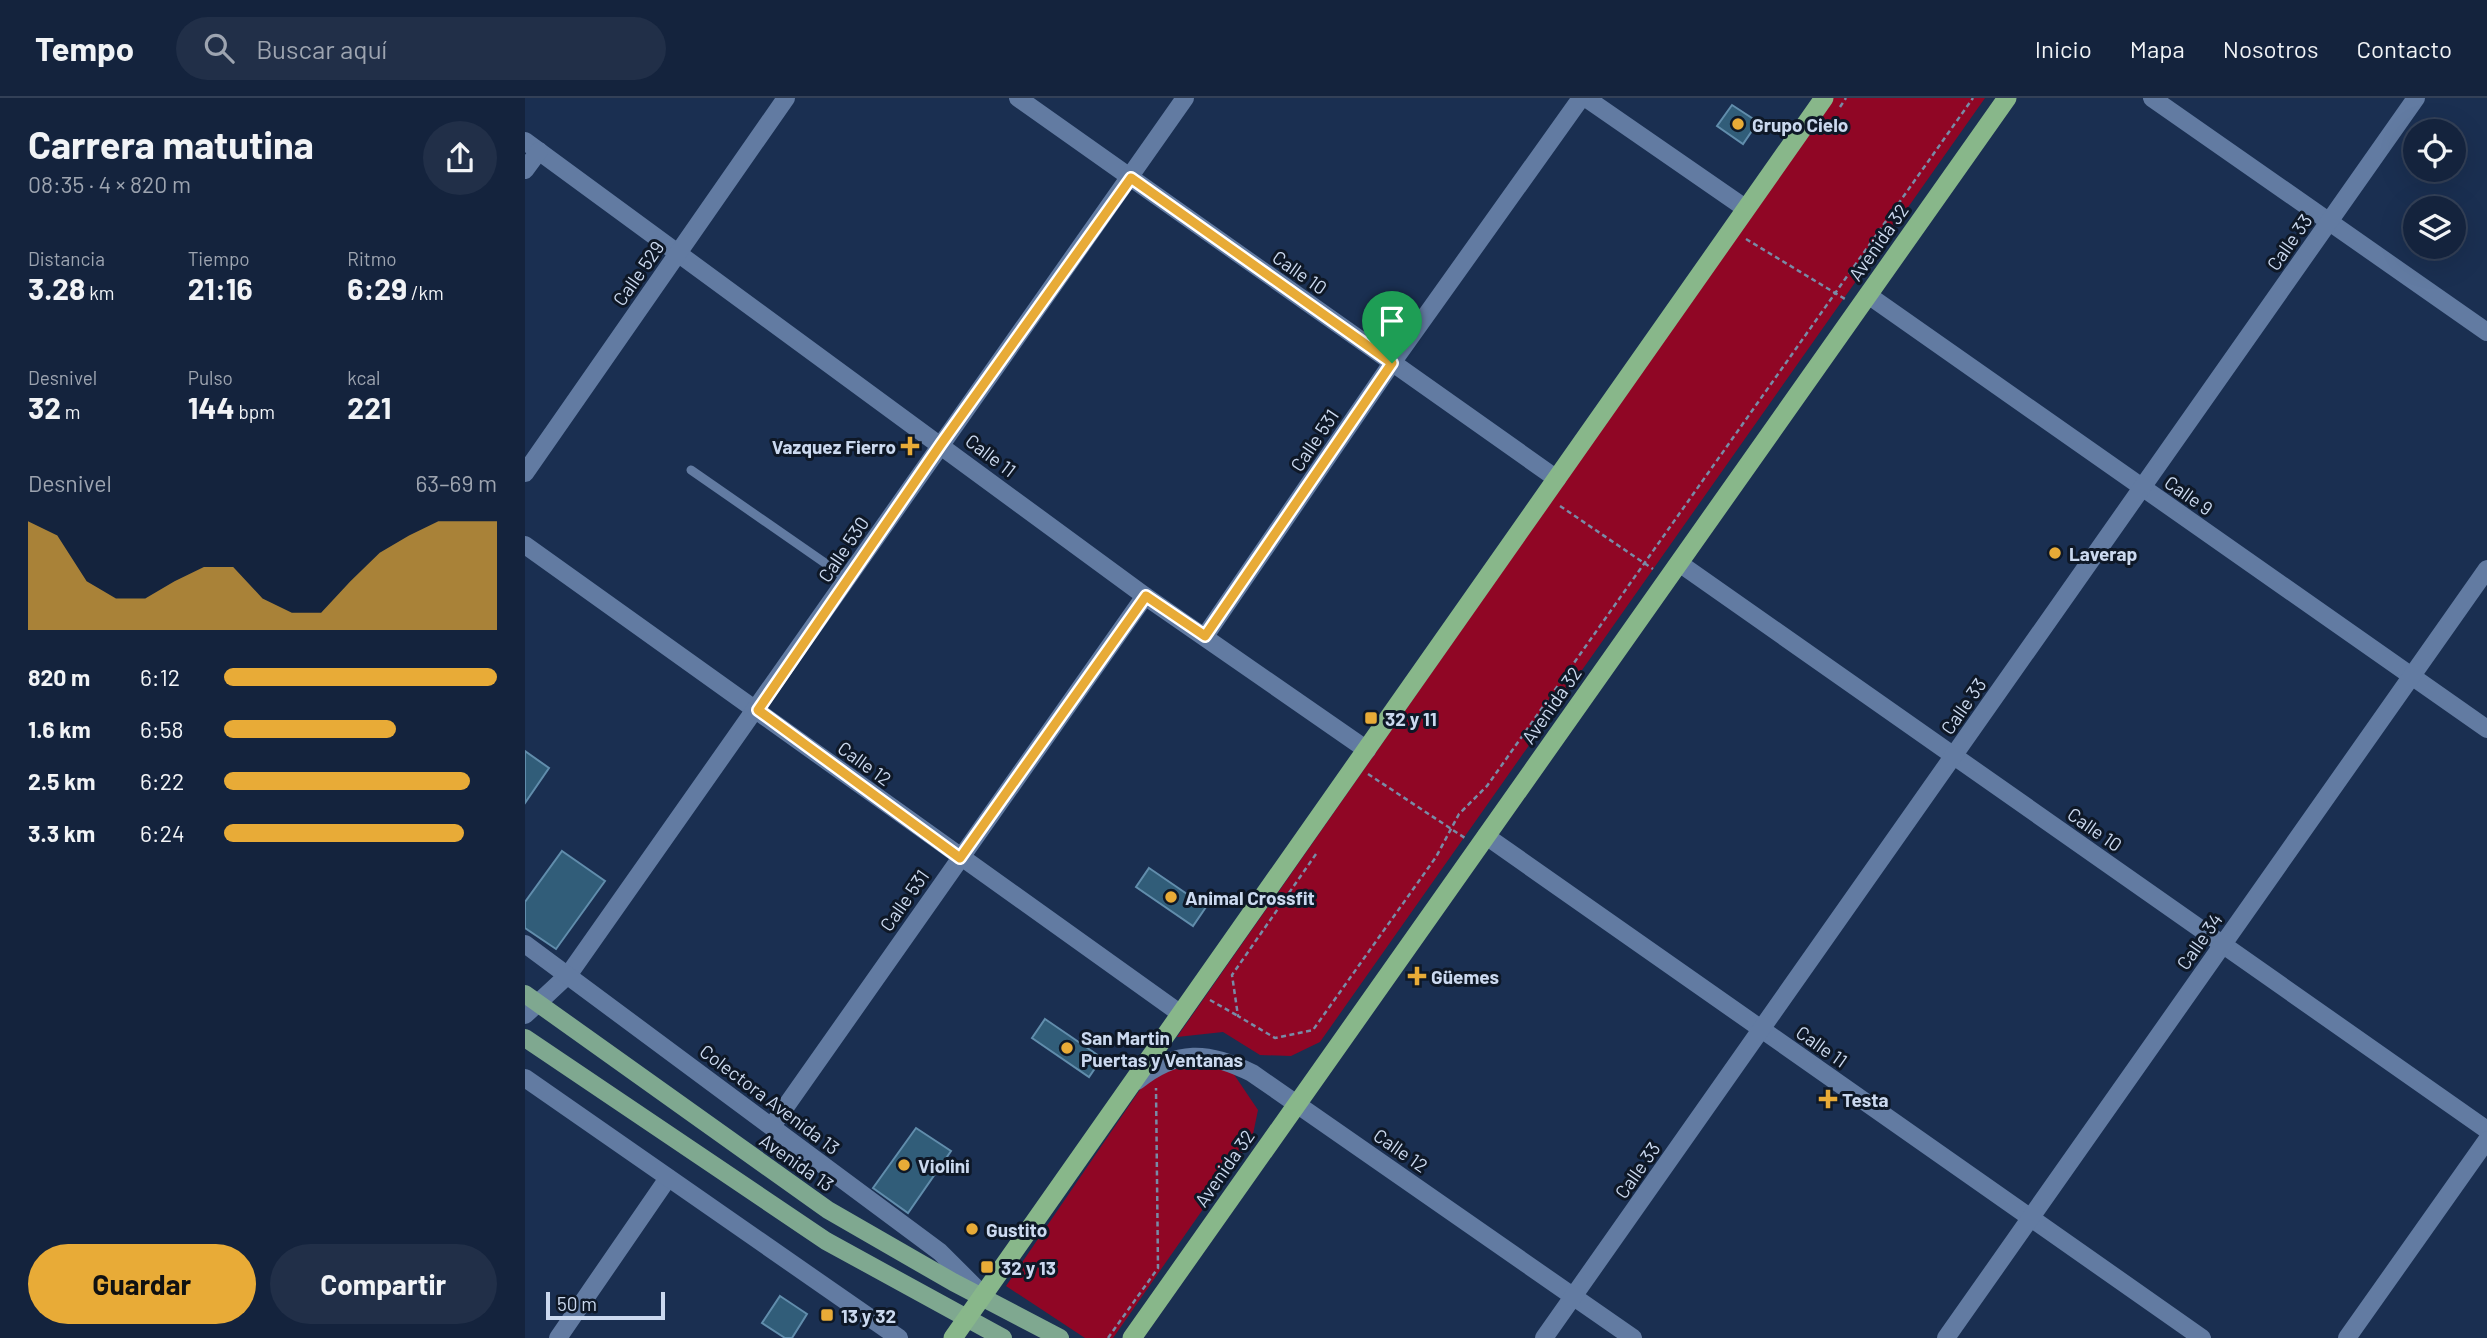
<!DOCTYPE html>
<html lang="es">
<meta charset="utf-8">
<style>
body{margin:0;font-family:Barlow,sans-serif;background:#212f48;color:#f1f3f6;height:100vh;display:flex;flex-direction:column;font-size:26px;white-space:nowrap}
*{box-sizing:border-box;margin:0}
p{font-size:23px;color:#9da4b0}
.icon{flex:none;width:38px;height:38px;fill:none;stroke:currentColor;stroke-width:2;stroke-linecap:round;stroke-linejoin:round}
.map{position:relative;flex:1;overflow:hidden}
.details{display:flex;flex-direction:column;background:#14233d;width:525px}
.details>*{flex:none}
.buttons{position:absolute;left:1878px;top:21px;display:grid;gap:14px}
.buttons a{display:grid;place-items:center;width:63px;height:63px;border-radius:50%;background:#14233d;box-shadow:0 7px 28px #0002,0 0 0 2px #334057;font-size:35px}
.scale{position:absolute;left:21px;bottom:18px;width:119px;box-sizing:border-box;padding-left:7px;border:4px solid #cbd9ef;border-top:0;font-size:19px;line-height:24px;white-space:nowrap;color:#cbd9ef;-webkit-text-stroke:5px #0e1827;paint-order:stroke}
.pin{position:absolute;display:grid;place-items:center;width:60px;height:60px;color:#fff;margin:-72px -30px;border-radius:50% 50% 50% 0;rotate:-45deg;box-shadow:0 0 7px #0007}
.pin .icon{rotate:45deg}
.round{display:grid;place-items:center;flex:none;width:74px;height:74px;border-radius:37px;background:#212f48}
.head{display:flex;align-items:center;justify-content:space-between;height:119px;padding:0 28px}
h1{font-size:38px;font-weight:700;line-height:52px}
.metrics{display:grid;grid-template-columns:repeat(3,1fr);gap:10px;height:119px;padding:7px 28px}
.metrics div{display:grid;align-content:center}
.metrics b{font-size:30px;font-weight:700}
.metrics small{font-size:19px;font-weight:400}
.metrics p{font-size:19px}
.chart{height:196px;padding:14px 28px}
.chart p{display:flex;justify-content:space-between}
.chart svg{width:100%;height:126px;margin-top:7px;fill:#e8ab37;opacity:.7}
.primary-button{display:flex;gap:14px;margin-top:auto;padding:14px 28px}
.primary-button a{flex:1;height:80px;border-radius:42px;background:#e8ab37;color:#111;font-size:28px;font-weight:700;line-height:80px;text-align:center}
.primary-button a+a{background:#212f48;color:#f1f3f6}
ul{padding:0 28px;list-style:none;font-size:23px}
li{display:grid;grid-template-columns:112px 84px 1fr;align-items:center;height:52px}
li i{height:18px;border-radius:9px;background:#e8ab37}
header{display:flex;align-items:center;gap:42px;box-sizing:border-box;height:98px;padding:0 35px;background:#14233d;border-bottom:2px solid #334057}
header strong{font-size:33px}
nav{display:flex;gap:38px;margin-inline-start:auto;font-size:24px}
.search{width:490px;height:63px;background:#212f48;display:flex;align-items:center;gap:18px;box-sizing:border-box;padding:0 24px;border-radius:38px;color:#9da4b0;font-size:26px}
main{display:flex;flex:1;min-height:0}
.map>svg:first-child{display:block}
.green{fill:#900625}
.building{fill:#315d79;stroke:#618dac;stroke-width:2}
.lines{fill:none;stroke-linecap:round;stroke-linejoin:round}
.path{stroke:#798ba6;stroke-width:2.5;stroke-dasharray:5 3.5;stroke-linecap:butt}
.service{stroke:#627ba2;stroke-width:9}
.minor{stroke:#627ba2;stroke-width:18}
.tertiary{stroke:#627ba2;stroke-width:18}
.primary{stroke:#7fa890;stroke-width:18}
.trunk{stroke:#88b78a;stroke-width:19}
.route-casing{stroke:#fff;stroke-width:14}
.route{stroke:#e8ab37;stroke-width:9}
.poi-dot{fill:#e8ab37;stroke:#0e1827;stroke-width:2.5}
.labels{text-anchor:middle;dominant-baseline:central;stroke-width:6;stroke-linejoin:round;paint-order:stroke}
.poi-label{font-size:19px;font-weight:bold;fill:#cbd9ef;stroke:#0e1827;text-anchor:start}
.street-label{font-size:19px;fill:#cbd9ef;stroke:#0e1827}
</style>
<header>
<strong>Tempo</strong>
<div class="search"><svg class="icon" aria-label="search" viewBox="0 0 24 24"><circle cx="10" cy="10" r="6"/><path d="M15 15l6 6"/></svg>Buscar aquí</div>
<nav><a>Inicio</a><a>Mapa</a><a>Nosotros</a><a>Contacto</a></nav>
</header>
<main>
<section class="details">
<div class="head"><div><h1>Carrera matutina</h1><p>08:35 · 4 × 820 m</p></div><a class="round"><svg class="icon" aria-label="share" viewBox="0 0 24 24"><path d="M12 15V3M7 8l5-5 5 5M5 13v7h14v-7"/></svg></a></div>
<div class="metrics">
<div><p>Distancia</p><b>3.28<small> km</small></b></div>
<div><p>Tiempo</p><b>21:16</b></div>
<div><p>Ritmo</p><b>6:29<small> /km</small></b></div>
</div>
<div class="metrics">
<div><p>Desnivel</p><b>32<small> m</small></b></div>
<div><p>Pulso</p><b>144<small> bpm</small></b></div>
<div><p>kcal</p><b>221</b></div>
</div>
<div class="chart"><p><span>Desnivel</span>63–69 m</p>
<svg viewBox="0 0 160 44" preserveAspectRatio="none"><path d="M0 44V6L10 11L20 27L30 33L40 33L50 27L60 22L70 22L80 33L90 38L100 38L110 27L120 17L130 11L140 6L150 6L160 6V44z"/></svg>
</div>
<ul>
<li><b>820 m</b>6:12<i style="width:100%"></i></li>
<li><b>1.6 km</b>6:58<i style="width:63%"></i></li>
<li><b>2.5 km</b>6:22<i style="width:90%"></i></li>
<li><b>3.3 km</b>6:24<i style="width:88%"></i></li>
</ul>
<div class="primary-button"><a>Guardar</a><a>Compartir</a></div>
</section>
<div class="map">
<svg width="1962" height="1240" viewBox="0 0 1962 1240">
<rect width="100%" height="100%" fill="#1a2f51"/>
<g class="green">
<polygon points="1308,0 1460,0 795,944 766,958 735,957 698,934 652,939"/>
<polygon points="689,965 708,975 733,1012 727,1041 588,1240 560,1240 481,1188 629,971"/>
</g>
<g class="building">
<polygon points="1207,7 1233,24 1218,46 1192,28"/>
<polygon points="0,653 24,670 0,705"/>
<polygon points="37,753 80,783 31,851 0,830 0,804"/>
<polygon points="624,770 681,809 668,828 611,789"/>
<polygon points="520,921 577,960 564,979 507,940"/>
<polygon points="391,1030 426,1053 383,1115 348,1090"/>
<polygon points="255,1198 282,1216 267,1240 260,1240 237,1225"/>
</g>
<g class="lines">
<g class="path">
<polyline points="1315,9 1321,0"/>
<polyline points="1221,141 1320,201"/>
<polyline points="1035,408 1128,471"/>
<polyline points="843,676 940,740"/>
<polyline points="791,756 707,877 713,918 750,940 788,932 911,759 934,716 962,688 1448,0"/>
<polyline points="685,902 713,918"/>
<polyline points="583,1240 633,1170 631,990"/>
</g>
<polyline class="service" points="166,372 323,481"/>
<g class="minor">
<polyline points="493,0 1032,381"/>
<polyline points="1061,0 1220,110"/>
<polyline points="1627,0 1962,234"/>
<polyline points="0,43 620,498 842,652"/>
<polyline points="0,72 14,53"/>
<polyline points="1343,197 1962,631"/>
<polyline points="0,375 261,0"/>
<polyline points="0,447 656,916"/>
<polyline points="1154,465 1962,1032"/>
<polyline points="680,538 867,265 1056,0"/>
<polyline points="961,738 1677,1240"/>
<polyline points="0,917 44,876 660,0"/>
<path d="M 612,983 C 652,951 683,953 727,975 L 1108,1240"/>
<polyline points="247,1028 620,498"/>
<polyline points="33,1240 143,1080"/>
<polyline points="1019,1240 1891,0"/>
<polyline points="1421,1240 1962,471"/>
<polyline points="1822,1240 1962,1042"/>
</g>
<g class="tertiary">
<polyline points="0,846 415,1154 458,1197"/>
<polyline points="0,980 374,1240"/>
</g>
<g class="primary">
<polyline points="0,896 303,1112 428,1184 535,1240"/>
<polyline points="0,940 301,1143 478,1240"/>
</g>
<g class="trunk">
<polyline points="428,1240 1299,0"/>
<polyline points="607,1240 1482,0"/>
</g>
</g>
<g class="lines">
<g class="route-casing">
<polygon id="route" points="606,80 867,265 680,538 621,498 435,760 233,612 416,346"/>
</g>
<use href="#route" class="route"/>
</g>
<g class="poi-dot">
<circle cx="1213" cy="26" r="7"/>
<path d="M381.5 337.5h7v7h7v7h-7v7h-7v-7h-7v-7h7z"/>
<circle cx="1530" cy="455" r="7"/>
<rect x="839" y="613" width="14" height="14" rx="3.5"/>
<circle cx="646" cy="799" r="7"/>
<path d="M888.5 867.5h7v7h7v7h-7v7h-7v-7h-7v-7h7z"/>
<circle cx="542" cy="950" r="7"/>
<path d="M1299.5 990.5h7v7h7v7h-7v7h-7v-7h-7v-7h7z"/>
<circle cx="379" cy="1067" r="7"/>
<circle cx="447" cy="1131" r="7"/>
<rect x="455" y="1162" width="14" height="14" rx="3.5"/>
<rect x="295" y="1210" width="14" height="14" rx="3.5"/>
</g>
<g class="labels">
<g class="poi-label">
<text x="1227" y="26">Grupo Cielo</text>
<text x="371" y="348" text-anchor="end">Vazquez Fierro</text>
<text x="1544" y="455">Laverap</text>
<text x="860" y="620">32 y 11</text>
<text x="660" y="799">Animal Crossfit</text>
<text x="906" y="878">Güemes</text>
<text x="556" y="939">San Martin<tspan x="556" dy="22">Puertas y Ventanas</tspan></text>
<text x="1317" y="1001">Testa</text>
<text x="393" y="1067">Violini</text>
<text x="461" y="1131">Gustito</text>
<text x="476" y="1169">32 y 13</text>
<text x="316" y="1217">13 y 32</text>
</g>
<g class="street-label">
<text transform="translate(1353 144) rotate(-55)">Avenida 32</text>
<text transform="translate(1764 144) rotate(-55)">Calle 33</text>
<text transform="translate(775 174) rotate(35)">Calle 10</text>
<text transform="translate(113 175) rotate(-55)">Calle 529</text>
<text transform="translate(789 342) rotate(-56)">Calle 531</text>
<text transform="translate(466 357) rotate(37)">Calle 11</text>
<text transform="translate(1664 397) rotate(35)">Calle 9</text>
<text transform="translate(318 451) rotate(-56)">Calle 530</text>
<text transform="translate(1026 607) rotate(-55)">Avenida 32</text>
<text transform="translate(1438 608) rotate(-55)">Calle 33</text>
<text transform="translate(340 665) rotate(36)">Calle 12</text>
<text transform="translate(1570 731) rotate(35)">Calle 10</text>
<text transform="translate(379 802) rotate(-55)">Calle 531</text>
<text transform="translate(1674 843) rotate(-55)">Calle 34</text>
<text transform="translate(1297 948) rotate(35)">Calle 11</text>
<text transform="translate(245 1001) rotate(37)">Colectora Avenida 13</text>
<text transform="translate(876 1052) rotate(35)">Calle 12</text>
<text transform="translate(272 1064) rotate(35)">Avenida 13</text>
<text transform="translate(699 1070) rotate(-55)">Avenida 32</text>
<text transform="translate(1112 1072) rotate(-55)">Calle 33</text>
</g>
</g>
</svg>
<div class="buttons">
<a><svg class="icon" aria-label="locate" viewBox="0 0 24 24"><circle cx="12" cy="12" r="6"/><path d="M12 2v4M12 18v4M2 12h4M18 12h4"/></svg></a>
<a><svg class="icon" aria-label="layers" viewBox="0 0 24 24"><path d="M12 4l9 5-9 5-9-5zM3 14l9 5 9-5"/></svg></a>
</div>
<div class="scale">50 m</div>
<div class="pin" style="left:867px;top:265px;background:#1e9e55"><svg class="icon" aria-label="arrive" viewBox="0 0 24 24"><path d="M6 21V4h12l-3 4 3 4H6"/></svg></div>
</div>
</main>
